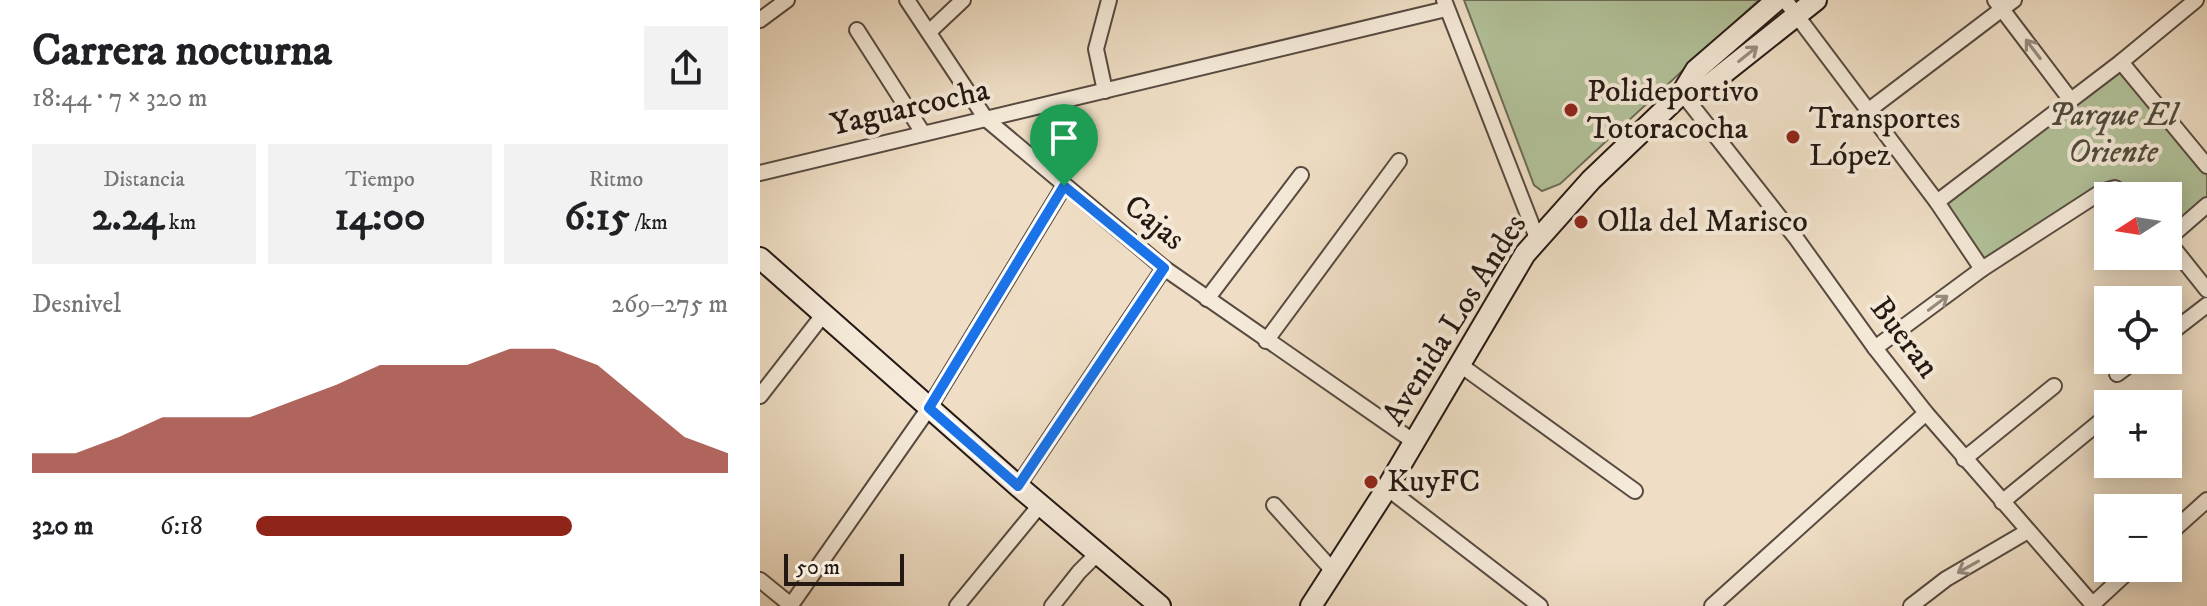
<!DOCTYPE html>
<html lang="es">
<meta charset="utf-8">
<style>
body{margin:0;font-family:"IM FELL DW Pica",serif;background:#f2f2f2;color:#202124;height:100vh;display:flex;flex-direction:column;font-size:30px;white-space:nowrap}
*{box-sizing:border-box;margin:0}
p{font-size:26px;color:#757577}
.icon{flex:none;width:44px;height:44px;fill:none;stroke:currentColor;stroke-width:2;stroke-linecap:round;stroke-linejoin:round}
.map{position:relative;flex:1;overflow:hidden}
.drawer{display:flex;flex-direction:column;background:#fff;width:760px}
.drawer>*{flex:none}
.needle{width:52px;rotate:258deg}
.controls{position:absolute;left:1334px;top:182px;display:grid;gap:16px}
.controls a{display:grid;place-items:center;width:88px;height:88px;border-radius:0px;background:#fff;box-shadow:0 4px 20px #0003;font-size:40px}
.scale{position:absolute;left:24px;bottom:20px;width:120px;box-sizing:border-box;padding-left:8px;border:4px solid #241813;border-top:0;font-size:22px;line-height:28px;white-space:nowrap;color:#241813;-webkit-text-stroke:6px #f5ead9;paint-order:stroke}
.pin{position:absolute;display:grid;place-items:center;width:68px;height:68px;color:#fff;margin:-82px -34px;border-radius:50% 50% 50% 0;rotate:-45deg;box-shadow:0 0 8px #0007}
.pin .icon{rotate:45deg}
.round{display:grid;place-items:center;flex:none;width:84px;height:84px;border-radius:0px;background:#f2f2f2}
.head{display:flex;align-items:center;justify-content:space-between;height:136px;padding:0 32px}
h1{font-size:44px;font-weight:800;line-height:60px}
.metrics{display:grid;grid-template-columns:repeat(3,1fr);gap:12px;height:136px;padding:8px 32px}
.metrics div{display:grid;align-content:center;border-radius:0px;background:#f2f2f2;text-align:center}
.metrics b{font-size:40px;font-weight:800}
.metrics small{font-size:22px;font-weight:400}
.metrics p{font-size:22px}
.chart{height:224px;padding:16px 32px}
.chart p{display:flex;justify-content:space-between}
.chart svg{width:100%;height:144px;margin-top:8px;fill:#8f2418;opacity:.7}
ul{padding:0 32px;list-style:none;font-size:26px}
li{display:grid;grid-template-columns:128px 96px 1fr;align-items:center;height:60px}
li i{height:20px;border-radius:10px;background:#8f2418}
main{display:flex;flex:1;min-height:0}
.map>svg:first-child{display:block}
.green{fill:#b2c29a;stroke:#6b6d56;stroke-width:2}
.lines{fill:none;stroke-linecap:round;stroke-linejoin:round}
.minor-casing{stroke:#574a40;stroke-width:18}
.secondary-casing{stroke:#241813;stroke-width:24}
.minor{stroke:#f5ead9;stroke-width:14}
.secondary{stroke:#f5ead9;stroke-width:20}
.oneway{stroke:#978c80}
.route-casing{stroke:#fff;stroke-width:16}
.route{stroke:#1a73e8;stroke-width:10}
.poi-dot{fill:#8f2418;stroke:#f5ead9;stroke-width:3}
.labels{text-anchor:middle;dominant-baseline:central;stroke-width:8;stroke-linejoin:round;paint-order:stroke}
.poi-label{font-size:32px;fill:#241813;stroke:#f5ead9;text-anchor:start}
.street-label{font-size:32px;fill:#241813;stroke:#f5ead9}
.park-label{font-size:32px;font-style:italic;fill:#4f4b3c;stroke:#f5ead9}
</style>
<main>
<section class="drawer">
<div class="head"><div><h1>Carrera nocturna</h1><p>18:44 · 7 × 320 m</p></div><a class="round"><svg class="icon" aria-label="share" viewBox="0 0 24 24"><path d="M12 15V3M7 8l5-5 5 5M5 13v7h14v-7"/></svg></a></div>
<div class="metrics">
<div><p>Distancia</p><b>2.24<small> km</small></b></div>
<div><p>Tiempo</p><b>14:00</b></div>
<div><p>Ritmo</p><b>6:15<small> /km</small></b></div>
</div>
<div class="chart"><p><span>Desnivel</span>269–275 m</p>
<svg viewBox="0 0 160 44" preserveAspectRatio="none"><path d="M0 44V38L10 38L20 33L30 27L40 27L50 27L60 22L70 17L80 11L90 11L100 11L110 6L120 6L130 11L140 22L150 33L160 38V44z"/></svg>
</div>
<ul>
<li><b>320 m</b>6:18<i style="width:67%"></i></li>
</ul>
</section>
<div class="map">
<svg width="1447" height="606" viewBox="0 0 1447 606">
<rect width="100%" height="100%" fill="#efdec5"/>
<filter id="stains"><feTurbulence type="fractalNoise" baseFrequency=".0025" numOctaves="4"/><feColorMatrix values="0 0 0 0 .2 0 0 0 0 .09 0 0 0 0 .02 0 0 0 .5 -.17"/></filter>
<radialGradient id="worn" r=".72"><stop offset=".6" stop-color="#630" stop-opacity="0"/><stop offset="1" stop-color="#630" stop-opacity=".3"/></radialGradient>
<g class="green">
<polygon points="704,0 999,0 800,184 782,191 774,185"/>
<polygon points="1360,67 1447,170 1447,201 1416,226 1410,227 1408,196 1374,196 1364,186 1357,183 1224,263 1184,199"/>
</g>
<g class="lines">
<g class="minor-casing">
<g id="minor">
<polyline points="147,0 226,119 404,268 653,441"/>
<polyline points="684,0 777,238"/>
<polyline points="1025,0 1177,202 1222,269"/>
<polyline points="1235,0 1310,99"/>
<polyline points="0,20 27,0"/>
<polyline points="97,30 163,133"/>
<polyline points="169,32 203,0"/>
<polyline points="1361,62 1447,166"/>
<polyline points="345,91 336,49 349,0"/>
<polyline points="922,93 1036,238 1115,348 1166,413 1334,606"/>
<polyline points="1109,110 1254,0"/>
<polyline points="0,173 686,9"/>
<polyline points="1177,202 1361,62 1436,0"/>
<polyline points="1408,239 1447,205"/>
<polyline points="1408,241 1447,290"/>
<polyline points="447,299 541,175"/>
<polyline points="1408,335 1447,305"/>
<polyline points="506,341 639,161"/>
<polyline points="1115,348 1222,269 1341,192 1355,188 1367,196"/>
<polyline points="699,364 875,491"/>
<polyline points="1357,374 1376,360"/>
<polyline points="0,396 63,315"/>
<polyline points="1204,459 1294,386"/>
<polyline points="258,486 404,268"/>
<polyline points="627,488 780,606"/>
<polyline points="1242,502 1348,415"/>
<polyline points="514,505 574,572"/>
<polyline points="1408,535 1447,500"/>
<polyline points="0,580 32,606"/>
<polyline points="31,605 169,408 304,186"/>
<polyline points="1332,605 1372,568"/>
<polyline points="197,606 280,505"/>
<polyline points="292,606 319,572 338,553"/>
<polyline points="952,606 1166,413"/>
<polyline points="1151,606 1186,579 1268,531"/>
</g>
</g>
<g class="secondary-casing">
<g id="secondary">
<polyline points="922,93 950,84 1056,0"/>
<polyline points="0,258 258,486 400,606"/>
<polyline points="551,606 627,488 765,254 831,180 922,93 936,70 1017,0"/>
</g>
</g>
<use href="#minor" class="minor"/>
<use href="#secondary" class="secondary"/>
</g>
<defs><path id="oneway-shaft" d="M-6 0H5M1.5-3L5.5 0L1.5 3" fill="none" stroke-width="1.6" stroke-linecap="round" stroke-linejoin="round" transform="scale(2)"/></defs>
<g class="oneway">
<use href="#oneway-shaft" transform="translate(1273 49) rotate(-127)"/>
<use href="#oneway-shaft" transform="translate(988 54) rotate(-39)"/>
<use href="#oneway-shaft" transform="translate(1178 303) rotate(-37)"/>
<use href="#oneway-shaft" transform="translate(1208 567) rotate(151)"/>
</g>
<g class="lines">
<g class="route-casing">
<polygon id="route" points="304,186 404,268 258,486 169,408"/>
</g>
<use href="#route" class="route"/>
</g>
<g class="poi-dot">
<circle cx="811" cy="110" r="8"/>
<circle cx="1033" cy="137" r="8"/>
<circle cx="821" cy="222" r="8"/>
<circle cx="611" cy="482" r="8"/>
</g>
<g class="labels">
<g class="poi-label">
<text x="827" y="92">Polideportivo<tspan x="827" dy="37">Totoracocha</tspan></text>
<text x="1049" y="119">Transportes<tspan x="1049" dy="37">López</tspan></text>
<text x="837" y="222">Olla del Marisco</text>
<text x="627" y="482">KuyFC</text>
</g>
<g class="street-label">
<text transform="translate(150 108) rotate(-13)">Yaguarcocha</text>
<text transform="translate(394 223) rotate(39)">Cajas</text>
<text transform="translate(695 320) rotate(-58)">Avenida Los Andes</text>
<text transform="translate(1144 338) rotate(53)">Bueran</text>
</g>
<g class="park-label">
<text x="1353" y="116">Parque El<tspan x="1353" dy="37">Oriente</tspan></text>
</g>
</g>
<rect width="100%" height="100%" filter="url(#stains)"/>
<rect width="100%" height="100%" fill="url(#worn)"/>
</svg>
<div class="controls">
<a><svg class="needle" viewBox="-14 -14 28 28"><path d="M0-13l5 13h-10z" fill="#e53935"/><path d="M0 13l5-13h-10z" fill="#757577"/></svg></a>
<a><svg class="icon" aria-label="locate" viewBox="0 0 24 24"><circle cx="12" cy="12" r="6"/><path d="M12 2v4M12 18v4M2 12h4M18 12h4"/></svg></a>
<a>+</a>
<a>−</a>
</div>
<div class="scale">50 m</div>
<div class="pin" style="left:304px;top:186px;background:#1e9e55"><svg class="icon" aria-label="arrive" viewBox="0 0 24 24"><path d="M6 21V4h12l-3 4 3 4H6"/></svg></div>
</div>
</main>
